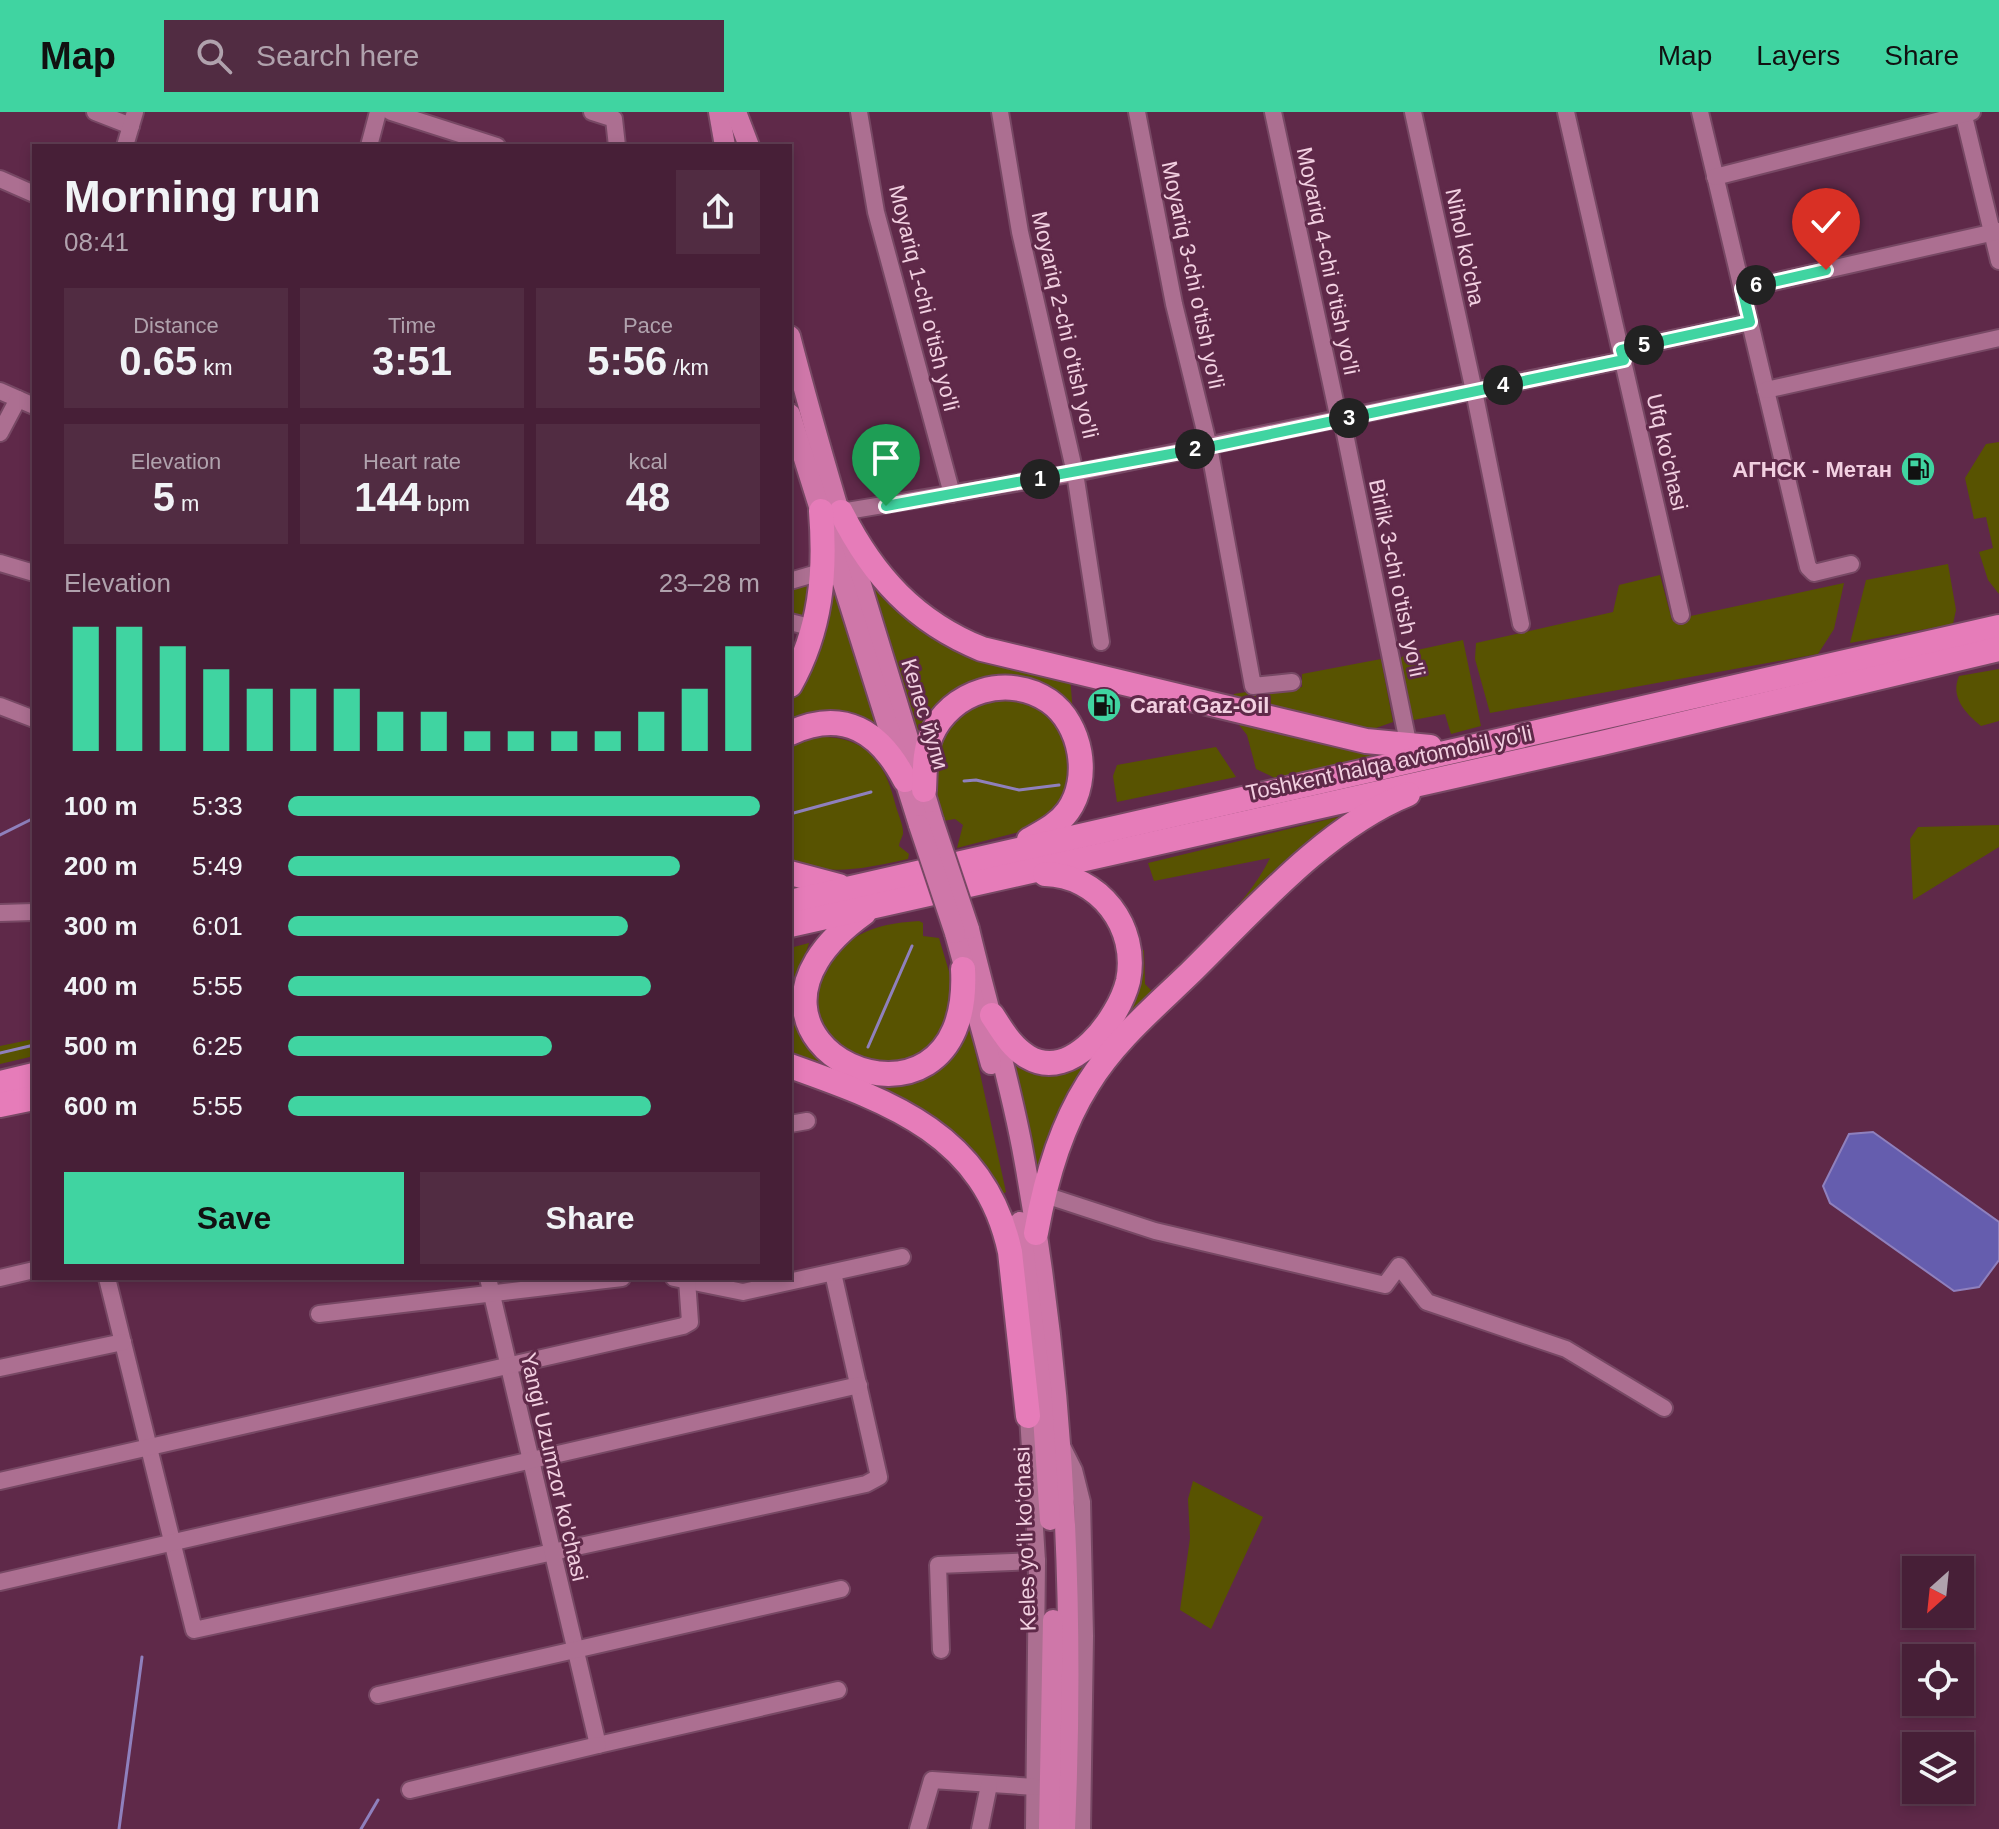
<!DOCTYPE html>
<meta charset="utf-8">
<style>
body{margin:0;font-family:Helvetica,sans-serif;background:#512c42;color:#f1f3f6;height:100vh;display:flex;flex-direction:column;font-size:30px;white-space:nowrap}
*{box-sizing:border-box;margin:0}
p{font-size:26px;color:#b0a2ad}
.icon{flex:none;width:44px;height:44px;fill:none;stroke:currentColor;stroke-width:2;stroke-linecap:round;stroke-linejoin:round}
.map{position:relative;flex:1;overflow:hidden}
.drawer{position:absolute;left:32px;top:32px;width:760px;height:1136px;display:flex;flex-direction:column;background:#471f37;border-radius:0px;box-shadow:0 4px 12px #0003,0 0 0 2px #5f3d52}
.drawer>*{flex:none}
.needle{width:52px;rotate:207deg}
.controls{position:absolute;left:1902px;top:1444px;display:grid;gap:16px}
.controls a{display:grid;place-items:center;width:72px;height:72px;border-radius:0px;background:#471f37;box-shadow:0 4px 12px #0003,0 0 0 2px #5f3d52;font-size:40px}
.pin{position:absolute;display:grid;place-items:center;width:68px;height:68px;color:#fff;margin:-82px -34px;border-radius:50% 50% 50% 0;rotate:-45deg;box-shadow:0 0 8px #0007}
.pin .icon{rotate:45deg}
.km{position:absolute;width:40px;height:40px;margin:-20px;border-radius:50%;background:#222;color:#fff;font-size:22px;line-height:40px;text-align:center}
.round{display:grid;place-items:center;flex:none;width:84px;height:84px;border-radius:0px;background:#512c42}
.summary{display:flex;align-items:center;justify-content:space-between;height:136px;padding:0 32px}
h1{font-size:44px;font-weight:700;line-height:60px}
.figures{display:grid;grid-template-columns:repeat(3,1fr);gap:12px;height:136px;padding:8px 32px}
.figures div{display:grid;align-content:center;border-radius:0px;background:#512c42;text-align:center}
.figures b{font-size:40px;font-weight:700}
.figures small{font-size:22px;font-weight:400}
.figures p{font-size:22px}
.chart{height:224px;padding:16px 32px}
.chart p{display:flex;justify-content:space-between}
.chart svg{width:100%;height:144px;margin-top:8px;stroke:#40d4a1;stroke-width:6}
.action{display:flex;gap:16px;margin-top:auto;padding:16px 32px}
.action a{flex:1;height:92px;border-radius:0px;background:#40d4a1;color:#111;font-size:32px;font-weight:700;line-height:92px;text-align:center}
.action a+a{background:#512c42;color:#f1f3f6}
ul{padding:0 32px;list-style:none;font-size:26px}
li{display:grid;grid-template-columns:128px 96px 1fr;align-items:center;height:60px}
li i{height:20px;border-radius:10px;background:#40d4a1}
header{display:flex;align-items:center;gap:48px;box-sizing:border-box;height:112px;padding:0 40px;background:#40d4a1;color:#111}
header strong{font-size:38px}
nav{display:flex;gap:44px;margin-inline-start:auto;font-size:28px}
.search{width:560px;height:72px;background:#512c42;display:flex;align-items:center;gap:20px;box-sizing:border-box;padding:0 28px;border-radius:0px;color:#b0a2ad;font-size:30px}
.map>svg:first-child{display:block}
.green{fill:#585301}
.water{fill:#655dae;stroke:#8f80bd;stroke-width:2}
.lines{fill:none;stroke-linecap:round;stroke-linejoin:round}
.stream{stroke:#8f80bd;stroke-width:3}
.minor-casing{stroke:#774864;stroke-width:20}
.major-casing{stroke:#774864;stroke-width:24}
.highway-casing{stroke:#774864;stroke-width:28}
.minor{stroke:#ac6f91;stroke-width:16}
.major{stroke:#cf77a9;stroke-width:20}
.highway{stroke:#e67cb9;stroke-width:24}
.major-bridge-casing{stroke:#774864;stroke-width:24;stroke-linecap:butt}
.major-bridge{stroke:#cf77a9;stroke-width:20}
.route-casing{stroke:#fff;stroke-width:16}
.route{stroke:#40d4a1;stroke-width:10}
.labels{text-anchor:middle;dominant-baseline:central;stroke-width:6;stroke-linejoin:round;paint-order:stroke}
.street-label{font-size:22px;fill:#f2d0e1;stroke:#5f2949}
.poi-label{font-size:22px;font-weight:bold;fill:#f2d0e1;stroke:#5f2949;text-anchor:end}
</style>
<header>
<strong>Map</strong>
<div class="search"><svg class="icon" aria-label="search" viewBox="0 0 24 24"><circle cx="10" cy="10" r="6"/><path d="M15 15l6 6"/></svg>Search here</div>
<nav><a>Map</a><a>Layers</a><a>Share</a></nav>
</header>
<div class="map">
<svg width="1999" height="1717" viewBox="0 0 1999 1717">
<rect width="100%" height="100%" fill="#5f2949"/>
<g class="green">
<polygon points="1999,330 1999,482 1988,468 1979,440 1993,436 1986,405 1974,407 1965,366 1986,332"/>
<polygon points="829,451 884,624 790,613 790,593 807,564"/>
<polygon points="1948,452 1956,498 1953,512 1850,531 1866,468"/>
<polygon points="863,453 898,492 1070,565 1073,601 1007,566 918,635"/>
<polygon points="1660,463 1672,508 1844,471 1834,517 1818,542 1490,601 1475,547 1476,531 1613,500 1619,473"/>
<polygon points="809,471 811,505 790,502 790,477"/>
<polygon points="1463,528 1481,614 1451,622 1445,602 1408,609 1396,550 1408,540"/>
<path d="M 1381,547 L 1393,610 L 1359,622 L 1232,588 L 1234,582 C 1256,577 1279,579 1302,575 L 1302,562 Z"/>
<path d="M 1999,557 L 1999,609 L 1981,614 C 1965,601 1950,585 1959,564 Z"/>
<path d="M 986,584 C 999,586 1017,585 1030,590 C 1069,603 1069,649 1070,683 L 1034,716 L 957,736 L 963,713 L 955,707 L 943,709 L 934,685 L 939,622 L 946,611 Z"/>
<polygon points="1242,605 1393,639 1275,666 1256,657 1247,623 1239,613"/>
<path d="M 816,625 C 865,623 884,648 895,691 C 897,700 904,714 903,722 C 902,726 899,730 899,734 L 909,742 L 908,747 C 862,757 836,763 790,751 L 790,633 Z"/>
<polygon points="1216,635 1236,665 1117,690 1113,664 1117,653"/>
<path d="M 1354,701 L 1137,901 L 1043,1066 L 1033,1048 L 1010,936 L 1078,947 L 1135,839 L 1144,838 L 1145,872 L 1152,879 C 1192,838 1245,797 1270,746 L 1154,769 L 1148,751 Z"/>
<polygon points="1999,713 1999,735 1913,788 1910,727 1918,715"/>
<path d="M 919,809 L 923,811 L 923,824 L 939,826 L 956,883 L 943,931 L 901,957 L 837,941 L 813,902 L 816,856 C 851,824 869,812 919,809 Z"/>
<polygon points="809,831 795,876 798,909 897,968 967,902 1006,1080 999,1084 864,971 790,940 790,836"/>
<polygon points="34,927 34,944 0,952 0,934"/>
<polygon points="1193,1369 1263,1405 1211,1517 1180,1498 1190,1426 1188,1387"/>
</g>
<polygon class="water" points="1873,1020 1999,1110 1999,1148 1979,1175 1954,1179 1830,1091 1823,1074 1849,1022"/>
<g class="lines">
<g class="stream">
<polyline points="964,669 976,668 1019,678 1059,673"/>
<polyline points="790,702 871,680"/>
<polyline points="0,723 34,706"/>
<polyline points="868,935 912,834"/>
<polyline points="0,941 34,933"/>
<polyline points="119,1717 142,1545"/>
<polyline points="361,1717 378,1688"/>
</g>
<g class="minor-casing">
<g id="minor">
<polyline points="95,0 131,14"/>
<polyline points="391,0 497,34"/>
<polyline points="592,0 614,7 617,34"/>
<polyline points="859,0 876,100 952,382"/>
<polyline points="1000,0 1020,120 1075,361 1101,530"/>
<polyline points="1137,0 1174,192 1209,335 1253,574 1292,570"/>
<polyline points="1273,0 1339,308"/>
<polyline points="1413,0 1474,279 1521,512"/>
<polyline points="1566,0 1681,503"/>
<polyline points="1700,0 1808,455 1814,461 1851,452"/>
<polyline points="1963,0 1999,149"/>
<polyline points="125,34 135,0"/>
<polyline points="369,34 378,0"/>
<polyline points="1715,65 1972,0"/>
<polyline points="0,67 34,82"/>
<polyline points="1742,177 1999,119"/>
<polyline points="1621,238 1750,210"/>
<polyline points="1766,278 1999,226"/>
<polyline points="0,279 34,294"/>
<polyline points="1342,307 1409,635"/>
<polyline points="0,321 18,287"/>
<polyline points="841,400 1075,361 1624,248"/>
<polyline points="0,451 34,461"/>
<polyline points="790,469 824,459"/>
<polyline points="790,510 814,516"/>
<polyline points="0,594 34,607"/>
<polyline points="0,801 34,800"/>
<polyline points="790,1012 807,1009"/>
<polyline points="1045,1083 1155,1119 1385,1173 1399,1154 1427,1190 1566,1237 1664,1296"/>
<polyline points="0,1166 34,1158"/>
<polyline points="107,1166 194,1518 866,1372 879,1365 833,1161"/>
<polyline points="488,1166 598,1633 838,1578"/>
<polyline points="674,1166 743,1180 902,1145"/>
<polyline points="319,1202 622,1166"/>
<polyline points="0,1256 123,1230"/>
<polyline points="1028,1304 1037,1449 1034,1717"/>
<polyline points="1062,1334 1074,1358 1082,1390 1085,1524 1082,1717"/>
<polyline points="0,1369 683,1214 690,1210 687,1168"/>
<polyline points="0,1470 859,1273"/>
<polyline points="941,1538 938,1453 1037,1449"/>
<polyline points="378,1583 841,1477"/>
<polyline points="410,1678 598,1633"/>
<polyline points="918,1717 932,1668 1035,1675"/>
<polyline points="980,1717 989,1673"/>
</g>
</g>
<g class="major-casing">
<g id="major">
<polyline points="719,0 725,34"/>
<polyline points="736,0 749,34"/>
<path d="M 790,224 C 832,387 885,547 933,709"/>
<polyline points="790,302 919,713"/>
<path d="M 969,817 C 986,890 1008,961 1022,1035 C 1064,1259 1075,1489 1065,1717"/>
<polyline points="955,821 991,952"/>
<polyline points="1020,1110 1041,1275 1050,1408"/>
<polyline points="1049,1717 1053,1508"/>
</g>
</g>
<g class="highway-casing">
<g id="highway">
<path d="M 841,400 C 873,464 915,510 982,537 L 1366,629 L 1430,635"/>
<path d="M 790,573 C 821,518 826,461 821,399"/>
<path d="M 790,621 C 844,596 880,620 905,668"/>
<path d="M 924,678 C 925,660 924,641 931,624 C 950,579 1008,561 1049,589 C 1082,612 1091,667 1068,699 C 1058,713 1043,720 1029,728"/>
<polyline points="790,761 839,774"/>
<polyline points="790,790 1999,515"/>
<path d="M 864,801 C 683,931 974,1058 963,857"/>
<polyline points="790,813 1602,631 1999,537"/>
<path d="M 992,903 C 1002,918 1011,935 1028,945 C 1072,971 1119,906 1128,869 C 1139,815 1099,763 1045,762"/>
<path d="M 790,954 C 891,990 985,1023 1010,1140 L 1028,1304"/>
<polyline points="0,971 34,963"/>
<polyline points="0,993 34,986"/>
<path d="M 1036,1121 C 1045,1070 1060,1016 1088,972 C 1115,928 1155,895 1191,860 C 1253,799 1326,715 1408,682"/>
</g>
</g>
<use href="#minor" class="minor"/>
<use href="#major" class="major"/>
<use href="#highway" class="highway"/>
<g class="major-bridge-casing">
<g id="major-bridge">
<polyline points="933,709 969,817"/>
<polyline points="919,713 955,821"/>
</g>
</g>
<use href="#major-bridge" class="major-bridge"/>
</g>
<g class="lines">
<g class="route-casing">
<polyline id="route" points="886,394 1209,335 1624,248 1621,238 1750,210 1742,177 1826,158"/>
</g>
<use href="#route" class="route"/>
</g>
<defs>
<g id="fuel-disc" transform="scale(1.8)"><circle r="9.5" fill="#40d4a1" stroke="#5f2949"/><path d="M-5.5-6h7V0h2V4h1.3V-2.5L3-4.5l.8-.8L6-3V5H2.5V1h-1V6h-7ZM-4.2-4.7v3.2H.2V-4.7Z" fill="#111"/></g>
</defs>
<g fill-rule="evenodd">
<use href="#fuel-disc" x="1918" y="357"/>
<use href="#fuel-disc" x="1104" y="593"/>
</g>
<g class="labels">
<g class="street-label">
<text transform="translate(1465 135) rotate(78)">Nihol ko'cha</text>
<text transform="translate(1328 149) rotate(78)">Moyariq 4-chi o'tish yo'li</text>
<text transform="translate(1193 163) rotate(78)">Moyariq 3-chi o'tish yo'li</text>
<text transform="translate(924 186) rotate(76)">Moyariq 1-chi o'tish yo'li</text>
<text transform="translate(1065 213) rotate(77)">Moyariq 2-chi o'tish yo'li</text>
<text transform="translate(1667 340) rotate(77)">Ufq ko'chasi</text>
<text transform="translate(1397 466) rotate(78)">Birlik 3-chi o'tish yo'li</text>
<text transform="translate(925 602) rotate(73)">Келес йули</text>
<text transform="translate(1389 651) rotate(-12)">Toshkent halqa avtomobil yo'li</text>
<text transform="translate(554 1355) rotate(77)">Yangi Uzumzor ko'chasi</text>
<text transform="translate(1025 1427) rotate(-92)">Keles yoʻli koʻchasi</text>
</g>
<g class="poi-label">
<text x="1892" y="357">АГНСК - Метан</text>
<text x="1130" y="593" text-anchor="start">Carat Gaz-Oil</text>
</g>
</g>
</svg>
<div class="controls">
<a><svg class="needle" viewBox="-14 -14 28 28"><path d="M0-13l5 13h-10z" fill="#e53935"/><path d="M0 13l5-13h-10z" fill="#b0a2ad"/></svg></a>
<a><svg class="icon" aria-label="locate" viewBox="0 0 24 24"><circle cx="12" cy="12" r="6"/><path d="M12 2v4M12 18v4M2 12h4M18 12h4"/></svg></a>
<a><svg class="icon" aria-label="layers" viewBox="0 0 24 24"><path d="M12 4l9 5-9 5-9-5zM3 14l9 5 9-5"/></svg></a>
</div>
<div class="pin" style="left:886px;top:394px;background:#1e9e55"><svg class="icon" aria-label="arrive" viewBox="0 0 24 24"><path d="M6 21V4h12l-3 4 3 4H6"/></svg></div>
<div class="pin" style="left:1826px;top:158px;background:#d93025"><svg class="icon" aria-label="check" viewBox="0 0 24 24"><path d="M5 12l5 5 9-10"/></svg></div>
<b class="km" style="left:1040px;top:367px">1</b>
<b class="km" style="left:1195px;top:337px">2</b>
<b class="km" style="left:1349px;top:306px">3</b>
<b class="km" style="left:1503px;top:273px">4</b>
<b class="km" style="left:1644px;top:233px">5</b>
<b class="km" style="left:1756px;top:173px">6</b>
<section class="drawer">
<div class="summary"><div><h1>Morning run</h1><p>08:41</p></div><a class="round"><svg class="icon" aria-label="share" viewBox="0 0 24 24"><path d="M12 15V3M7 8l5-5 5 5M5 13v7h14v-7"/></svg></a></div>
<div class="figures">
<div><p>Distance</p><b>0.65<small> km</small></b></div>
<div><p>Time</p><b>3:51</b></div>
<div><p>Pace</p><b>5:56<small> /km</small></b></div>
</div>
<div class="figures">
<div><p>Elevation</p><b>5<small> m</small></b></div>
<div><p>Heart rate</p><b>144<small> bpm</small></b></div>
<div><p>kcal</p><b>48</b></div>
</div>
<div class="chart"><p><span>Elevation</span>23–28 m</p>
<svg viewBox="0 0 160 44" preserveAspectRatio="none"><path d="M5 44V6M15 44V6M25 44V12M35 44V19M45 44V25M55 44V25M65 44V25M75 44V32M85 44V32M95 44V38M105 44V38M115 44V38M125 44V38M135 44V32M145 44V25M155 44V12"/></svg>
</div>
<ul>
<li><b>100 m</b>5:33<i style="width:100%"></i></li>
<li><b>200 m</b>5:49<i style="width:83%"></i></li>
<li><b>300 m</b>6:01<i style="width:72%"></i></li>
<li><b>400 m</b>5:55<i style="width:77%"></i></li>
<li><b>500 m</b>6:25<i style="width:56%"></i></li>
<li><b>600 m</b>5:55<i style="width:77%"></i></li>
</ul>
<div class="action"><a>Save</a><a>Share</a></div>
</section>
</div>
